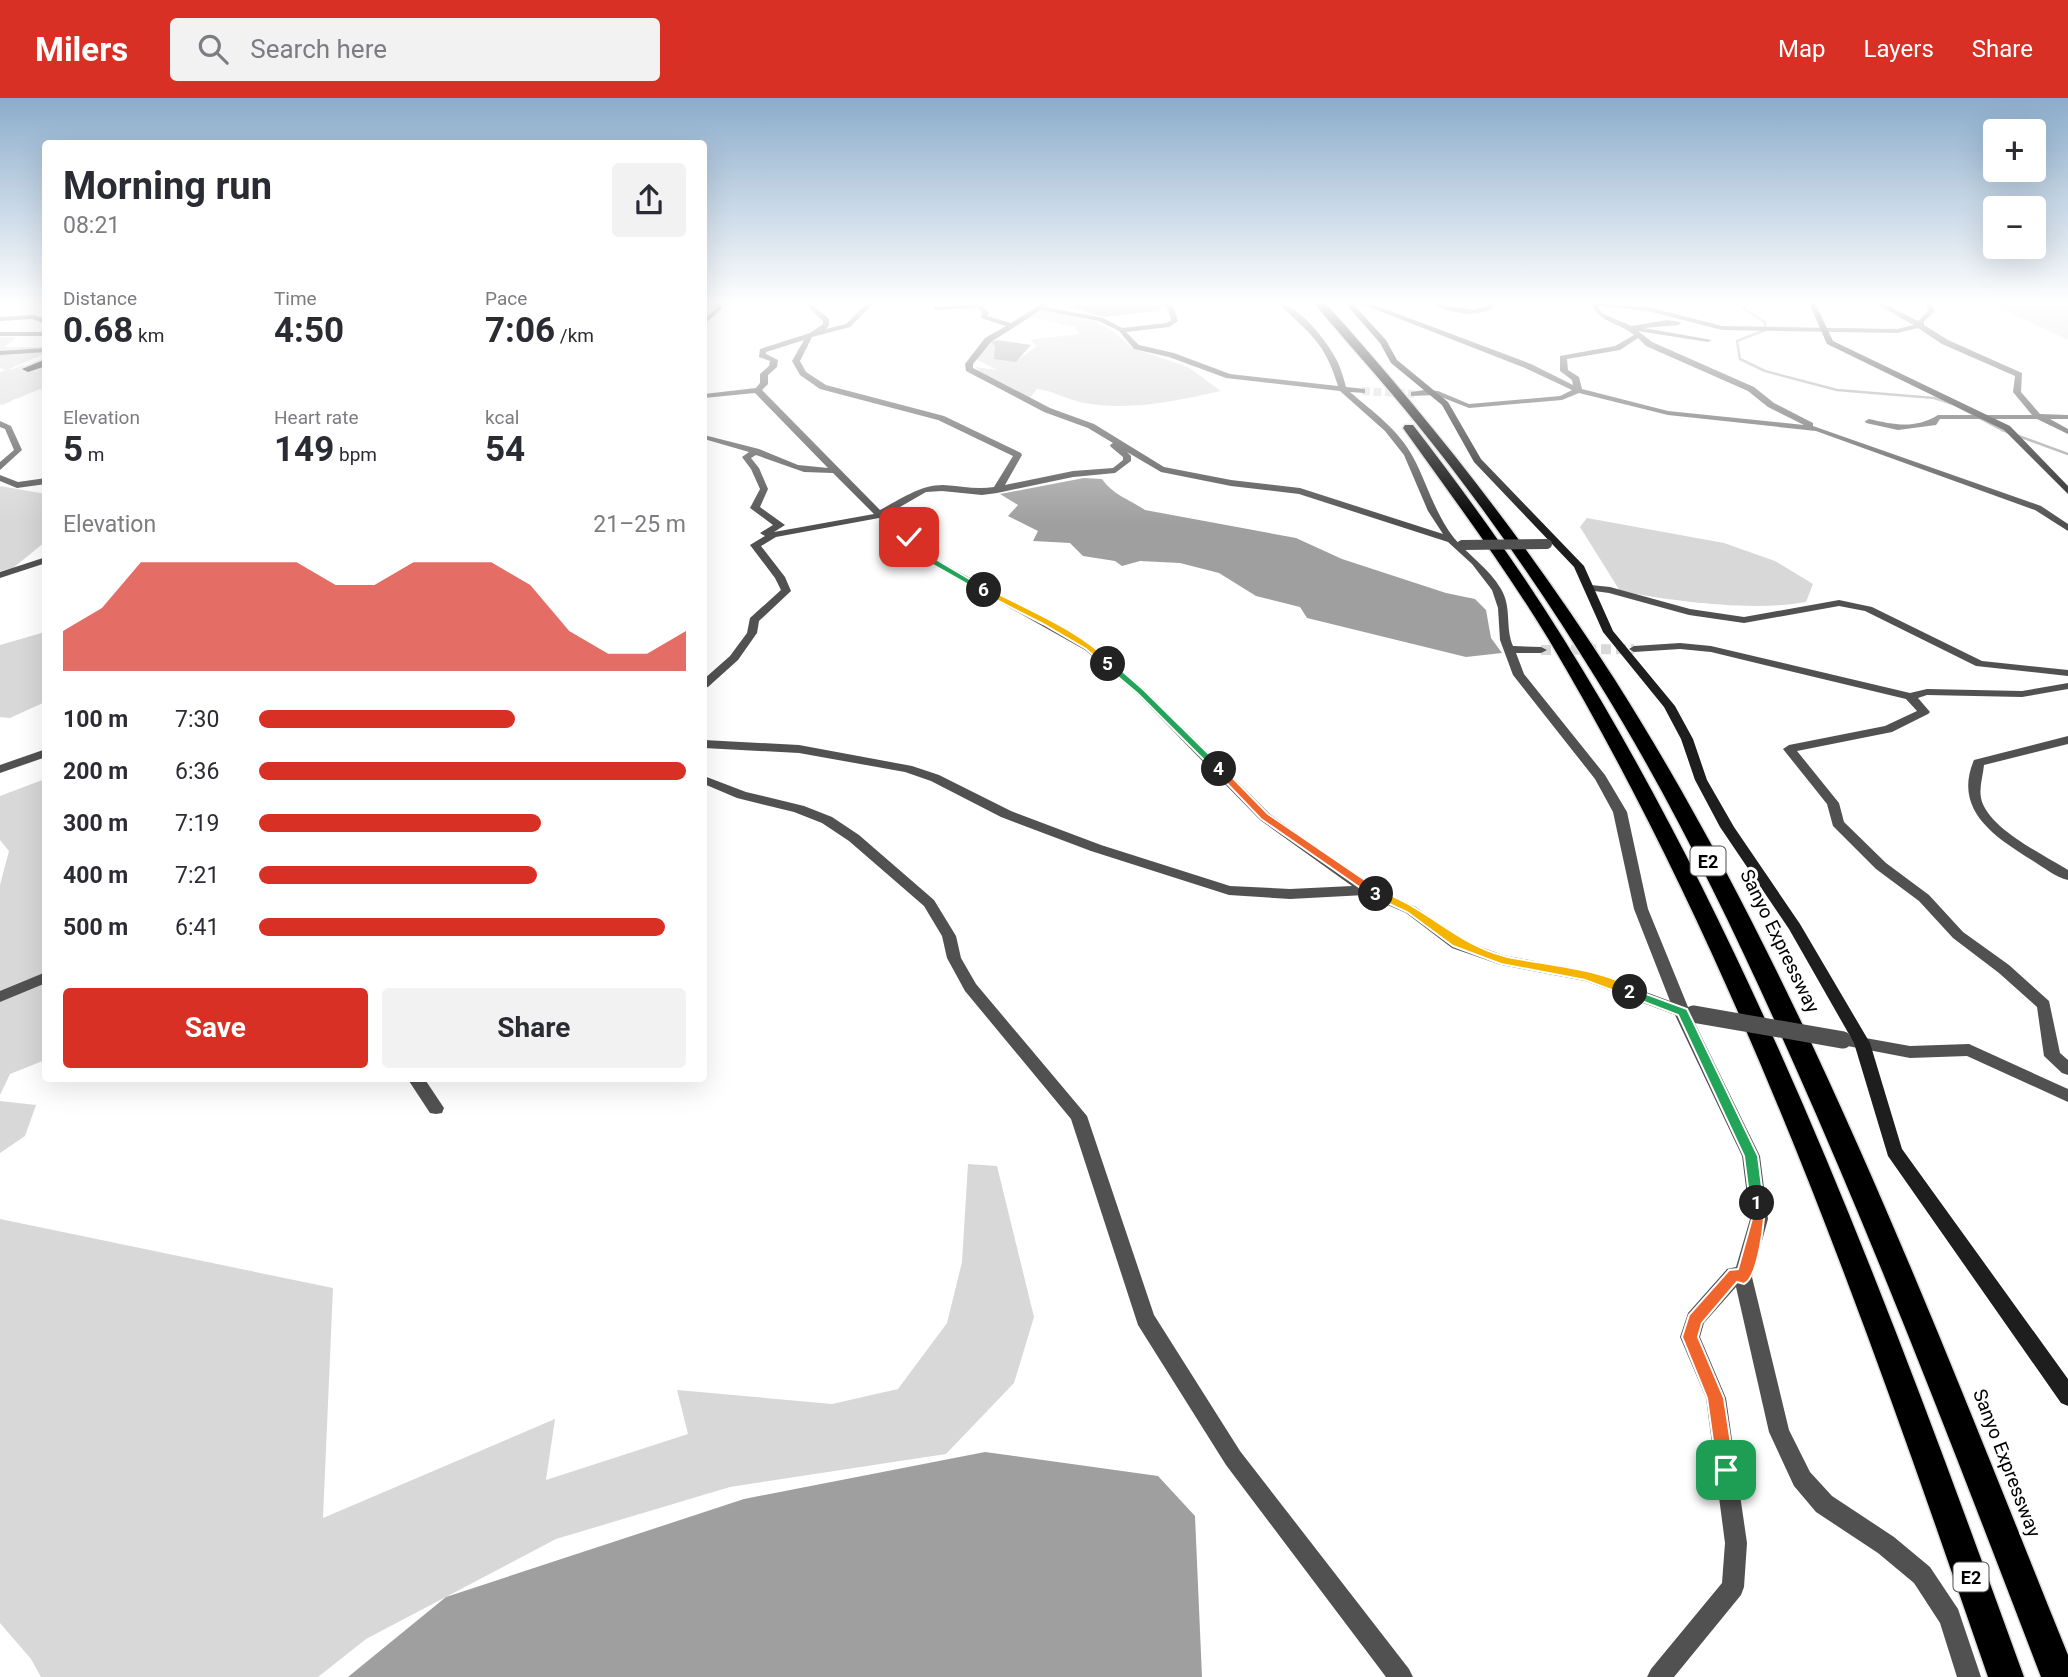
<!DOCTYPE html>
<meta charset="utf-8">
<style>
body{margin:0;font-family:Roboto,sans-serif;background:#f2f2f3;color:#2b2b33;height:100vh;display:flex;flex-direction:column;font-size:26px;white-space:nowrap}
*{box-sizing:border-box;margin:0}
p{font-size:23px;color:#7c7c81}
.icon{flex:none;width:38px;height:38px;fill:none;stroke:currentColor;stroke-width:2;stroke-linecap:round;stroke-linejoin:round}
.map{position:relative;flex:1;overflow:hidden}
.details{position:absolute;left:42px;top:42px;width:665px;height:942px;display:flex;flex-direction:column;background:#fff;border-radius:7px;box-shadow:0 7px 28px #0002}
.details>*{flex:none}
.fabs{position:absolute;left:1983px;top:21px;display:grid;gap:14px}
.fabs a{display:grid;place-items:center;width:63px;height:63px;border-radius:7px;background:#fff;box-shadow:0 7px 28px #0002;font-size:35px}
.pin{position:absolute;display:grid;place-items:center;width:60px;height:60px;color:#fff;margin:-30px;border-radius:14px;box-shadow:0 4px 10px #0006}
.km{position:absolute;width:35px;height:35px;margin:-18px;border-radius:50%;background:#222;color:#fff;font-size:19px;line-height:35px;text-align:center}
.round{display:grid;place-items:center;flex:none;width:74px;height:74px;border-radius:7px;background:#f2f2f3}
.head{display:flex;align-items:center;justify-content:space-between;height:119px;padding:0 21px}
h1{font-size:38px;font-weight:700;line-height:52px}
.figures{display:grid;grid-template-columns:repeat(3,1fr);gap:10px;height:119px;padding:7px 21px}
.figures div{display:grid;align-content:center}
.figures b{font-size:35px;font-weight:700}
.figures small{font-size:19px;font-weight:400}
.figures p{font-size:19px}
.chart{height:196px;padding:14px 21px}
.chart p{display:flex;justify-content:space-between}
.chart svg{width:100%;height:126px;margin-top:7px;fill:#d93025;opacity:.7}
.action{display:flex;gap:14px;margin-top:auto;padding:14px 21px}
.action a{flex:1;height:80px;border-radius:7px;background:#d93025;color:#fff;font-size:28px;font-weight:700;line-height:80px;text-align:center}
.action a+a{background:#f2f2f3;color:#2b2b33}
ul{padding:0 21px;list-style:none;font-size:23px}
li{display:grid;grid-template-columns:112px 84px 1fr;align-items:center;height:52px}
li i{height:18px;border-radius:9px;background:#d93025}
header{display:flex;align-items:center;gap:42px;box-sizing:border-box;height:98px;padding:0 35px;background:#d93025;color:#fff}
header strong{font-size:33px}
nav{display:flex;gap:38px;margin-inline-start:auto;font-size:24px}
.search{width:490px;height:63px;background:#f2f2f3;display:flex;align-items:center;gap:18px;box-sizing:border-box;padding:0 24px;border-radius:7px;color:#7c7c81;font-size:26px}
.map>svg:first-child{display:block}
.green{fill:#d8d8d8}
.water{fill:#9f9f9f}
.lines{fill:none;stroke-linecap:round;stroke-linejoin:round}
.stream{stroke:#9f9f9f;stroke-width:2.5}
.street-tunnel-far1{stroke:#d9d9d9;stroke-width:8;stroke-dasharray:8 3.5;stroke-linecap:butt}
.street-tunnel{stroke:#d9d9d9;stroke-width:10;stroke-dasharray:10 5;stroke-linecap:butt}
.highway-tunnel{stroke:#d9d9d9;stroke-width:11;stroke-dasharray:11 5;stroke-linecap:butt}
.highway-casing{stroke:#dbdbdb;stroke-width:3}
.street{fill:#515151;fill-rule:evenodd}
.secondary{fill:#1e1e1e;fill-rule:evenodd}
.highway{fill:#000;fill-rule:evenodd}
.street-bridge-far1{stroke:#515151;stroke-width:10}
.street-bridge{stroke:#515151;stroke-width:17}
.split-1{fill:#f0652b;stroke:#fff;stroke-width:2}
.split-2{fill:#22a559;stroke:#fff;stroke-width:2}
.split-3{fill:#f5b400;stroke:#fff;stroke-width:2}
.split-4{fill:#f0652b;stroke:#fff;stroke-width:2}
.split-5{fill:#22a559;stroke:#fff;stroke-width:2}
.split-6{fill:#f5b400;stroke:#fff;stroke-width:2}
.split-7{fill:#22a559;stroke:#fff;stroke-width:2}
.labels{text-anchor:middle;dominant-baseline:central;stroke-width:6;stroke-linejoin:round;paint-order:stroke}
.shield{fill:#fff;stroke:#4c4c4c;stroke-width:2}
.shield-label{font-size:18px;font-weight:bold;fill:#000}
.street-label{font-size:19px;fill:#000;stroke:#fff}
</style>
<header>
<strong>Milers</strong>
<div class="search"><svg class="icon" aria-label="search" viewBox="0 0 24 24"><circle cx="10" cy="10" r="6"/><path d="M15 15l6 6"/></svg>Search here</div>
<nav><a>Map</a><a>Layers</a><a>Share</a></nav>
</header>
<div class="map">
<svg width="2068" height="1579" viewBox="0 0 2068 1579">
<rect width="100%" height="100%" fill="#fff"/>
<g class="green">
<polygon points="1989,205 2068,205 2068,242"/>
<path d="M 1042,212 L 1095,223 L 1113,233 L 1132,250 L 1188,269 L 1221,293 C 1176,303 1130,313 1084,305 C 1068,302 1054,293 1037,291 L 1030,300 L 985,278 L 975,269 L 997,272 L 976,261 L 991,244 L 1015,264 L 1037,248 L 1030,242 L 1079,236 L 1075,229 L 1031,219 Z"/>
<polygon points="0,239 17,239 4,249 45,249 42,257 9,271 35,274 45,269 45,289 0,307 0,274 6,272 0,270"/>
<polygon points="0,388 46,396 45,444 13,470 0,473"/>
<path d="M 1587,420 L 1724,445 L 1775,463 L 1813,486 L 1806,504 C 1752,514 1673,503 1620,493 L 1580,429 Z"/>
<polygon points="45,534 45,604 10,620 0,619 0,547"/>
<polygon points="45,681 45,962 10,976 0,997 0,787 9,753 0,742 0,698"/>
<polygon points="0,1003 36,1007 25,1038 0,1055"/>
<polygon points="968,1066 997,1068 1034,1219 1014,1285 946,1356 730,1389 556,1441 366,1541 318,1579 41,1579 31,1561 0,1525 0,1121 333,1190 323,1420 555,1321 546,1382 688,1336 677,1292 832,1306 898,1291 947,1225 962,1164"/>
</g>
<g class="water">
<polygon points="1060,205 1160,205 1163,208 1158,213 1102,219"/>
<polygon points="997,242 1031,247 1016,264 994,261 995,248 991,244"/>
<path d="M 1084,380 L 1102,381 C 1113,397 1129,401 1145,412 L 1296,440 L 1342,461 L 1446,495 L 1475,501 L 1486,512 L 1491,540 L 1502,555 L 1466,559 L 1307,520 L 1300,509 L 1256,498 L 1219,475 L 1180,465 L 1140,463 L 1122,468 L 1115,463 L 1083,458 L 1070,445 L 1033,443 L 1038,433 L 1008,418 L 1018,407 L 1000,396 Z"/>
<polygon points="985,1354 1158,1378 1195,1418 1202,1579 348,1579 446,1499 744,1401"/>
</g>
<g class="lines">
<polyline class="stream" points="1735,205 1765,224 1765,232 1737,243 1740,261 1765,273 1837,292 1934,300 1953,306 2002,332 2068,356"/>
<polyline class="street-tunnel-far1" points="1362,293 1414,296"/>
<polyline class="street-tunnel" points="1541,552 1634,551"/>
<g class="highway-tunnel">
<polyline points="0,282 28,271"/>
<polyline points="0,302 46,282"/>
</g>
<g class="highway-casing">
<g id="highway">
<path d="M 1314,205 L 1325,205 C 1432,323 1529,448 1615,582 C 1804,880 1936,1230 2068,1557 L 2068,1579 L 2041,1579 C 1962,1373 1884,1168 1794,966 C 1736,835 1673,704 1597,582 C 1542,493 1482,406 1416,325 C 1383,284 1348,246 1314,205 Z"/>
<polygon points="46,261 46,268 28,274 22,271"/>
<path d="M 1405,327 L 1413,327 C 1466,396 1517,466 1563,540 C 1761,856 1897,1229 2024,1579 L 1988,1579 C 1866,1225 1741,865 1549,542 C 1504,468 1453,400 1403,330 Z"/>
</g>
</g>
<g class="street">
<polygon points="714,205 720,205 722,211 704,226 704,221 716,211"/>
<path d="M 804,205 L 811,205 L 829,221 L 829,227 L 826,231 L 846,226 L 867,205 L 874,205 L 850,229 L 812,239 L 800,263 L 806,274 L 826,287 L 944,318 L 1021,355 L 1022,357 L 1005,387 L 1073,373 L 1113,370 L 1123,362 L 1123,359 L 1111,349 L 1110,347 L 1113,345 L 1088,330 L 1044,314 L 966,273 L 965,266 L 985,240 L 1006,228 L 981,220 L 982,214 L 977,210 L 935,212 L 933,209 L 979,206 L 989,214 L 987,218 L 1011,225 L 1043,205 L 1051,205 L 1046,209 L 1103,220 L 1122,230 L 1167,225 L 1171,222 L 1168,211 L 1162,205 L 1169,205 L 1174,210 L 1178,223 L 1169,229 L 1126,234 L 1139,247 L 1174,255 L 1230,276 L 1338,288 C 1325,244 1309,235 1278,205 C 1298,205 1332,249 1339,267 C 1342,274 1344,282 1346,289 L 1365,291 L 1365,295 L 1350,294 C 1372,313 1399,332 1413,359 C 1427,385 1435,416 1454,440 C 1469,458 1489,470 1501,491 C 1512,509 1505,530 1513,548 L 1541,549 L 1547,552 L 1541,555 L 1516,555 L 1524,576 L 1605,677 L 1627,714 L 1648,811 L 1688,909 L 1695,915 L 1692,919 L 1760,1058 L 1768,1121 L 1752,1179 L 1789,1332 L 1810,1374 L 1832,1398 L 1894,1439 L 1930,1469 L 1958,1511 L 1981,1579 L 1957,1579 L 1940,1525 L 1914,1485 L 1878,1455 L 1816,1414 L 1794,1388 L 1769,1334 L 1736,1189 L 1704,1225 L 1700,1239 L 1726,1300 L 1747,1445 L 1744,1489 L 1741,1497 L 1674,1579 L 1647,1579 L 1651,1571 L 1722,1485 L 1725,1445 L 1706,1300 L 1680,1239 L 1688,1215 L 1727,1171 L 1736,1169 L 1750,1121 L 1742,1058 L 1675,917 L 1585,883 L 1501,867 L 1452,850 L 1406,815 L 1365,797 L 1290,801 L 1229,797 L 1091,753 L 1001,719 L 931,683 L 905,674 L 799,655 L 704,650 L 704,642 L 799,647 L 912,668 L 939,677 L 1011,713 L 1101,747 L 1230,788 L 1290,791 L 1352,788 L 1260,722 L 1137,596 L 1085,552 L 928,464 L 906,441 L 879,420 L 776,439 L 761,448 L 785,479 L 791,493 L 759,523 L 757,535 L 738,562 L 708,589 L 704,590 L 704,581 L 730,558 L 747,535 L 750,520 L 781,492 L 775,480 L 750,447 L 765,438 L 760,435 L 773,427 L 750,410 L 760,391 L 751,371 L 742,359 L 749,354 L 704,341 L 704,337 L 759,351 L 798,367 L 828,370 L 755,295 L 704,300 L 704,296 L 756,290 L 760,285 L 760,276 L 769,268 L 770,263 L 759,259 L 760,251 L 810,235 L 823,226 L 823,223 ZM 1041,212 L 1099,223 L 1119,233 L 1134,251 L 1169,259 L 1226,280 L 1340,293 L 1385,333 L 1404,357 L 1428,413 L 1443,436 L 1300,390 L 1231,382 L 1164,369 L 1094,326 L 1050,310 L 973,270 L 973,266 L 991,244 ZM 804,242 L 792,263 L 800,277 L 820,291 L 938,322 L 1013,358 L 994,389 C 977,392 961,388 943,387 C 920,387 901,401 880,412 L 762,292 L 768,286 L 768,277 L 777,269 L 778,262 L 766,256 L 766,254 ZM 1127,354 L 1161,374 L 1231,388 L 1299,396 L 1448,444 L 1472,466 L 1492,492 L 1498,510 L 1500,542 L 1513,577 L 1595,681 L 1613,714 L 1634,811 L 1670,903 L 1592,874 L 1503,857 L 1462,842 L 1416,809 L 1372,789 L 1270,716 L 1145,592 L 1093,548 L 934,460 L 912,437 L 886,417 L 926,394 L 942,393 L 982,397 L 997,395 L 1073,379 L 1115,375 L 1131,363 L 1131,358 ZM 756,357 L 804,374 L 833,375 L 874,416 L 774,434 L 785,427 L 760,409 L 768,391 L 759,370 L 751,360 Z"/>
<path d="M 1359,205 L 1369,205 L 1531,266 L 1573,287 L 1572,282 L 1560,273 L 1560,258 L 1615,248 L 1634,237 C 1617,223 1601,226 1590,205 L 1648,209 L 1722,228 L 1897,231 L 1914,227 L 1874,205 L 1883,205 L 1918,223 L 1928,213 L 1926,205 L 1932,205 L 1935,213 L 1924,223 L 1924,227 L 1948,242 L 2022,275 L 2021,294 L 2040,316 L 2068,317 L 2068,321 L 2050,321 L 2068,331 L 2068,336 L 2037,321 L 1940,321 L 1936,327 L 1898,332 L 1866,325 L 1865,323 L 1869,321 C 1895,327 1915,331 1938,317 L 2032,317 L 2013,294 L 2015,278 L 1942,246 L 1918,230 L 1897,235 L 1722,232 L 1648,213 L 1598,208 L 1602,215 L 1631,228 L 1667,222 L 1681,224 L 1679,227 L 1644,230 L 1712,242 L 1708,244 L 1638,233 L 1652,244 L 1754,289 L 1774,305 L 1813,325 L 1813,328 L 2041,408 L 2068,426 L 2068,433 L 2035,412 L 1816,333 L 1668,317 L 1579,295 L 1562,302 L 1469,310 L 1436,297 L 1411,298 L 1411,294 L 1424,292 L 1438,293 L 1469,306 L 1560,298 L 1572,292 L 1525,270 ZM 1638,240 L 1646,248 L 1748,293 L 1768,309 L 1804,327 L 1668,313 L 1582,291 L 1579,279 L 1568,272 L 1567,261 L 1620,252 Z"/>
<path d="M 1430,205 L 1475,212 L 1491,205 L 1498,205 C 1482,223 1449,215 1430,205 Z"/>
<polygon points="33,217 46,221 46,226 32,221 0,223 0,219"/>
<rect x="0" y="234" width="46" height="4"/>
<polygon points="46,250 46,254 0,257 0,253"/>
<polygon points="0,323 11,328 22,352 0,372 0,364 14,352 5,331 0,329"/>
<polygon points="0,377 18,384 46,380 46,386 17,390 0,383"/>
<polygon points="46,459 46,465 0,480 0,474"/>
<polygon points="1591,487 1610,489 1690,511 1744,519 1839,502 1872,509 1982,563 2068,572 2068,578 1976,568 1865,513 1839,508 1744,525 1689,517 1609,495 1587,492 1587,488"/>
<polygon points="1680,545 1711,548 1910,595 1927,591 2022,593 2068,585 2068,591 2022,599 1927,597 1918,600 1930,614 1928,616 1892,634 1797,653 1839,705 1844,724 1886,765 1929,797 1963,834 2009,867 2049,903 2060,955 2068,962 2068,977 2062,975 2044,958 2037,909 1999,875 1953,840 1919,803 1876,771 1833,728 1827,706 1783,651 1789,647 1885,628 1917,613 1906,601 1711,554 1680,551 1634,554 1629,551 1634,548"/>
<path d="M 2068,638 L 2068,646 L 1984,667 C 1983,678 1979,689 1981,700 C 1987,730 2044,757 2068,772 L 2068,782 C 2055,779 2042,768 2030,761 C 1993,738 1953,711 1974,662 Z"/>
<polygon points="46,651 46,659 0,675 0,667"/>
<polygon points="704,678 746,694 804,708 832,719 859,737 934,802 956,838 961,860 976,886 1087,1018 1154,1217 1240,1353 1409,1571 1413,1579 1386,1579 1226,1367 1138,1227 1071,1021 965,893 947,860 942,838 924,808 849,743 822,725 794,714 737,700 704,686"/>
<polygon points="46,874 46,885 0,904 0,893"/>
<polygon points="1843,936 1910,948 1969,946 2068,991 2068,1004 1967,958 1910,960 1837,946 1835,942 1837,938"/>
<polygon points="407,980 424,980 444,1010 442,1015 436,1016 430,1015"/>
</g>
<g class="secondary">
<polygon points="1345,205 1352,205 1386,242 1397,262 1448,304 1481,361 1584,468 1613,533 1675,608 1693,641 1707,682 1734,729 1800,826 1870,945 1902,1051 2068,1281 2068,1308 2061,1305 1888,1058 1854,945 1789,831 1720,729 1695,682 1681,641 1664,609 1603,534 1574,469 1474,364 1442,307 1391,265 1380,245"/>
<polygon points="1809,205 1815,205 1833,243 2010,328 2068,388 2068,396 2004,332 1827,246"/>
</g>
<use href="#highway" class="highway"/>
<polyline class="street-bridge-far1" points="1462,447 1547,446"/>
<polyline class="street-bridge" points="1693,916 1843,942"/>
</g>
<linearGradient id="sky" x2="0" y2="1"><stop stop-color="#8baccb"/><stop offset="0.48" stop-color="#fff"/><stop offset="1" stop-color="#fff" stop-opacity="0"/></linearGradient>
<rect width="2068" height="426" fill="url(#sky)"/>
<path class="split-1" d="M 1757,1099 L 1764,1105 C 1766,1120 1758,1180 1744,1186 L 1737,1184 L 1702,1225 L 1698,1239 L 1724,1300 L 1735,1372 L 1732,1378 L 1726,1381 L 1720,1378 L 1717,1372 L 1707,1300 L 1682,1239 L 1689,1217 L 1729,1172 L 1738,1171 L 1752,1121 L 1750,1105 Z"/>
<polygon class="split-2" points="1630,890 1687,911 1758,1058 1764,1105 1762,1109 1757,1111 1750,1105 1744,1058 1678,917 1626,897 1626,891"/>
<path class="split-3" d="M 1376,792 C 1424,806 1454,845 1504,858 C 1535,866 1615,871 1636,894 L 1630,899 L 1585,882 L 1501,866 L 1453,848 L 1407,814 L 1372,798 L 1371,796 Z"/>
<polygon class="split-4" points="1215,669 1222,669 1268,716 1381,793 1381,798 1372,798 1261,721 1215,673"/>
<polygon class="split-5" points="1105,564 1112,564 1144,592 1222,669 1222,673 1215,673 1138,596 1105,568"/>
<path class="split-6" d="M 981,490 L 987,490 C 1029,512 1080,532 1113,566 L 1105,568 L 1086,551 L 1043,526 L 981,494 Z"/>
<polygon class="split-7" points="906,437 912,437 934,460 988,492 981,494 928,464"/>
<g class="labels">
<g class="shield">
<rect x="1690.5" y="748.5" width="35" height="29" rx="5"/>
<rect x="1953.5" y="1464.5" width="35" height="29" rx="5"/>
</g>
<g class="shield-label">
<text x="1708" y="763">E2</text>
<text x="1971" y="1479">E2</text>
</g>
<g class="street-label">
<text transform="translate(1780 843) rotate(64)">Sanyo Expressway</text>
<text transform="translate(2007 1365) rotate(69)">Sanyo Expressway</text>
</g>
</g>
</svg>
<div class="fabs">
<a>+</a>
<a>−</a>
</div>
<div class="pin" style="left:1726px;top:1372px;background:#1e9e55"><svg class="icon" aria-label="arrive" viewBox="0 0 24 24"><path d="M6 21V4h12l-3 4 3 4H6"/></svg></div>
<div class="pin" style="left:909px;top:439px;background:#d93025"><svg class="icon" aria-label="check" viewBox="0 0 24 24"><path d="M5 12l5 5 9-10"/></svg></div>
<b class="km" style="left:1757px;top:1105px">1</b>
<b class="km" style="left:1630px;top:894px">2</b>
<b class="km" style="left:1376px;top:796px">3</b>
<b class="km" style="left:1219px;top:671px">4</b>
<b class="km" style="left:1108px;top:566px">5</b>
<b class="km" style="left:984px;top:492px">6</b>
<section class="details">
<div class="head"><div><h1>Morning run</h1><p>08:21</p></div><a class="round"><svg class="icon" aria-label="share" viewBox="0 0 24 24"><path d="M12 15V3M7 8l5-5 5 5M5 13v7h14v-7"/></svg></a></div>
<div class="figures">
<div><p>Distance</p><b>0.68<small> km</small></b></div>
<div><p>Time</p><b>4:50</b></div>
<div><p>Pace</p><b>7:06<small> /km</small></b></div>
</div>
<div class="figures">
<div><p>Elevation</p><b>5<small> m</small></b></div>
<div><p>Heart rate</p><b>149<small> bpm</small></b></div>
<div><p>kcal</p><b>54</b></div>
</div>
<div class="chart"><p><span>Elevation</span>21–25 m</p>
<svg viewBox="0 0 160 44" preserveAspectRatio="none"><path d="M0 44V30L10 22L20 6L30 6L40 6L50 6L60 6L70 14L80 14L90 6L100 6L110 6L120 14L130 30L140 38L150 38L160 30V44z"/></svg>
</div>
<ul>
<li><b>100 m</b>7:30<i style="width:60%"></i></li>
<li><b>200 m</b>6:36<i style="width:100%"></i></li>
<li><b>300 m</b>7:19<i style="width:66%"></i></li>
<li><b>400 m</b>7:21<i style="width:65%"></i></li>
<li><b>500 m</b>6:41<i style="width:95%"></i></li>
</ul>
<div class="action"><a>Save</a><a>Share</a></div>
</section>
</div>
